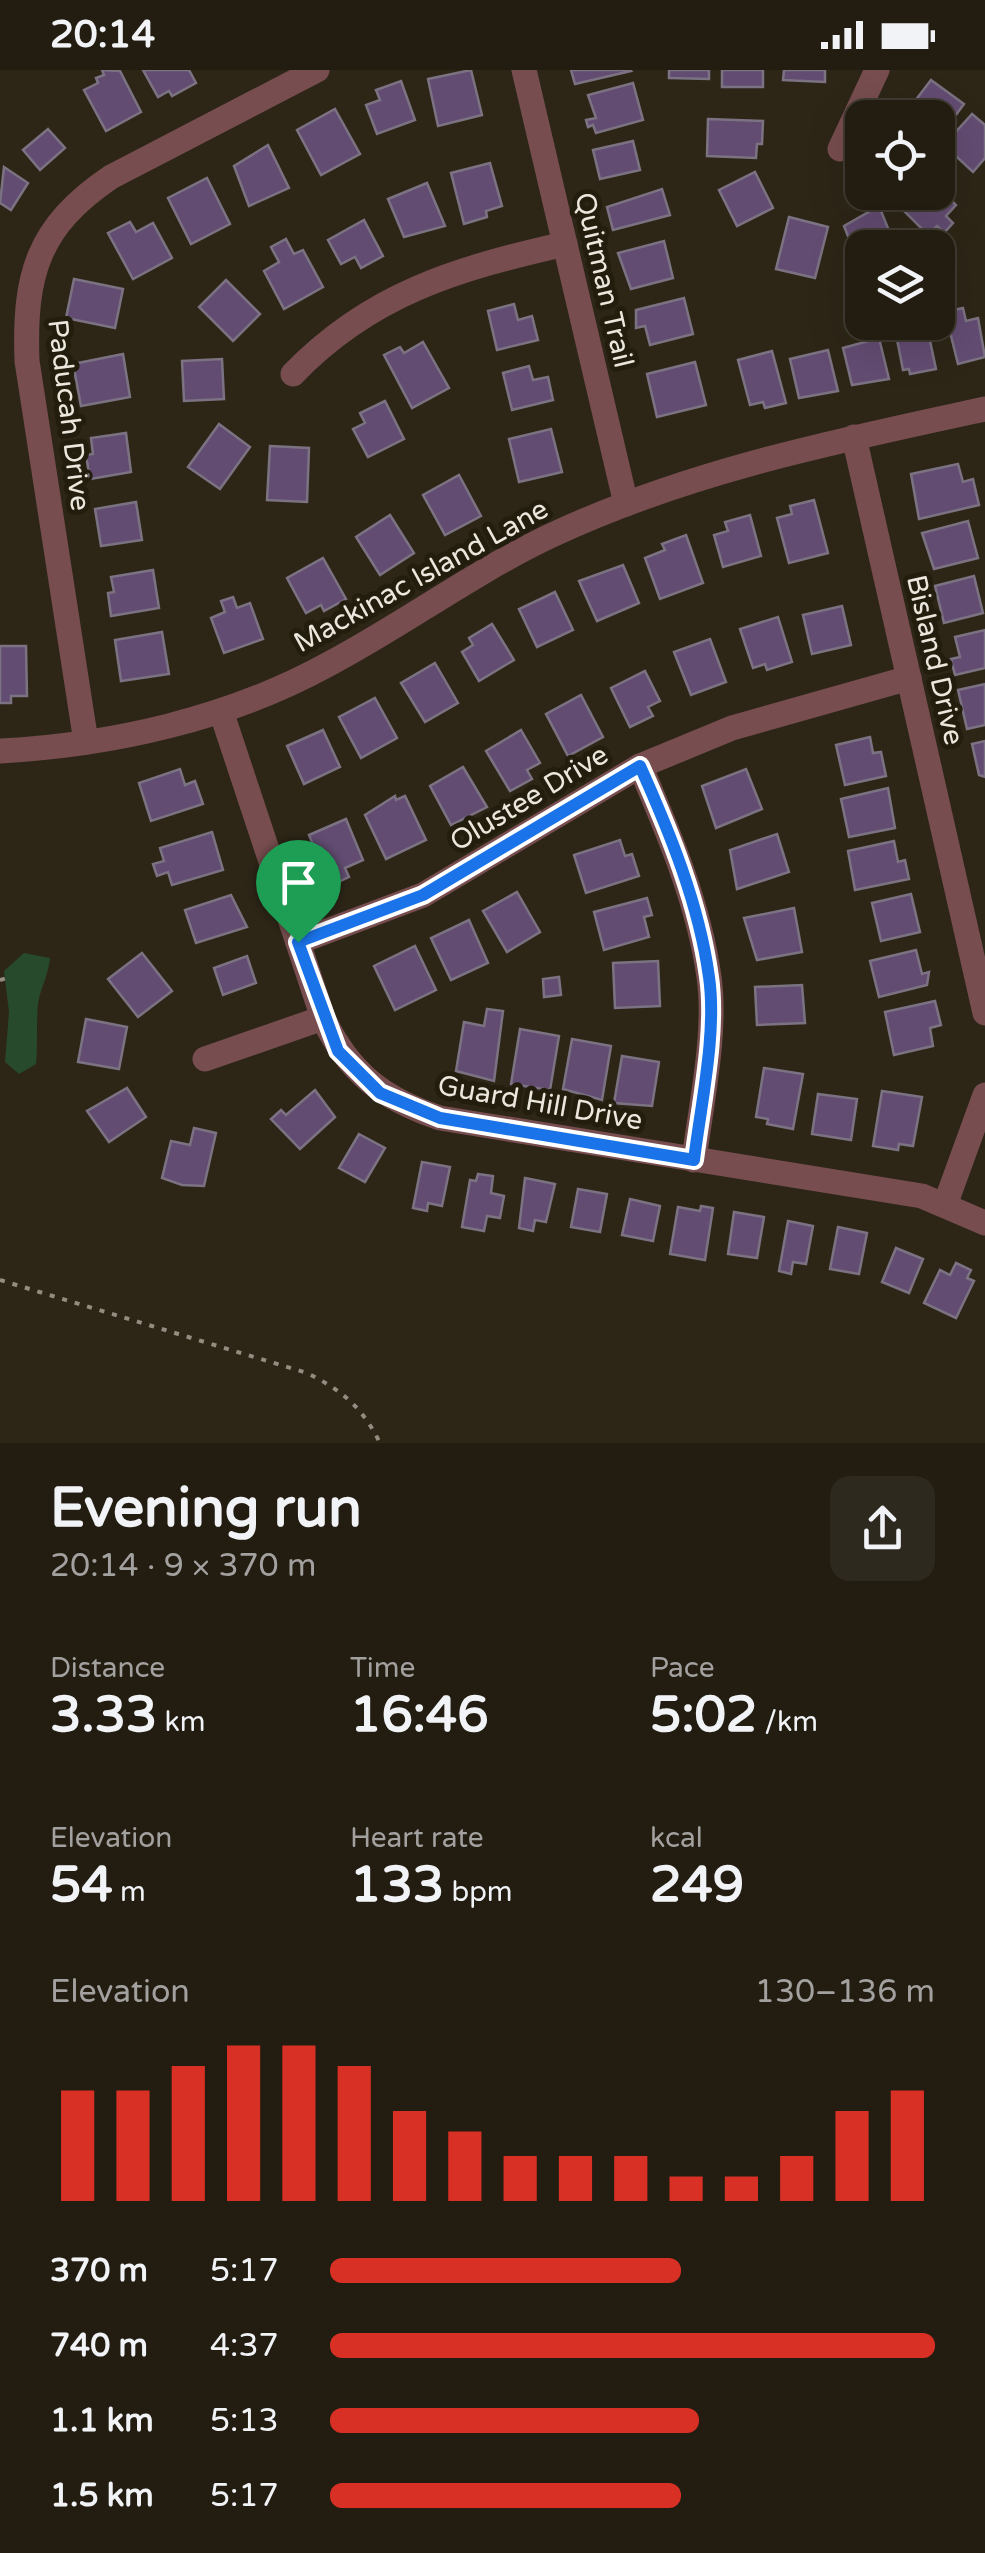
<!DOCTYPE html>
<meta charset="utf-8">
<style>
body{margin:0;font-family:"Varela Round",sans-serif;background:#2e291f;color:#f1f3f6;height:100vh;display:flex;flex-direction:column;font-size:38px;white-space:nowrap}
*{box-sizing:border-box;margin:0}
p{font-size:32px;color:#a2a19f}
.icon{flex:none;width:55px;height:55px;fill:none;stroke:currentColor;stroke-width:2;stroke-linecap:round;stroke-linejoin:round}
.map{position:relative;height:1373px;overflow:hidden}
.side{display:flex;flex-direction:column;background:#221c11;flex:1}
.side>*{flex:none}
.buttons{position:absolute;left:845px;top:30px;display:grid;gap:20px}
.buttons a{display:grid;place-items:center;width:110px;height:110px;border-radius:20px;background:#221c11;box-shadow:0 10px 40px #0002,0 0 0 2px #3f3a31;font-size:50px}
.pin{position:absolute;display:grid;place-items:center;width:85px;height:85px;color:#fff;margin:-102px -42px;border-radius:50% 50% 50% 0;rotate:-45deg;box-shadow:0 0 10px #0007}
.pin .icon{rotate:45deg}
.round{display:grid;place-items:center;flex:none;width:105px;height:105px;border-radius:20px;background:#2e291f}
.headline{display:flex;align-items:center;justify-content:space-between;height:170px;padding:0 50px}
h1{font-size:55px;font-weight:700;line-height:75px}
.stats{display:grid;grid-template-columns:repeat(3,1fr);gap:15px;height:170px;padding:10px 50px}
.stats div{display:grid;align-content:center}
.stats b{font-size:50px;font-weight:700}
.stats small{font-size:28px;font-weight:400}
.stats p{font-size:28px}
.chart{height:280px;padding:20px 50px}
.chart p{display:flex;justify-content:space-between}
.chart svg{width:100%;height:180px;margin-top:10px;stroke:#d93025;stroke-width:6}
ul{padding:0 50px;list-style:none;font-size:32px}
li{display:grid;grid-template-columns:160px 120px 1fr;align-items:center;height:75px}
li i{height:25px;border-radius:12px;background:#d93025}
.status{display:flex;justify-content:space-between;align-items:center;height:70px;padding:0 50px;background:#221c11;direction:ltr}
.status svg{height:28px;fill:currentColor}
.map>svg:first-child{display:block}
.green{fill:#27492c}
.building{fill:#634c72;stroke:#7b7282;stroke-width:2.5}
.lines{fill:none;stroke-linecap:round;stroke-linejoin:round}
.path{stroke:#938d81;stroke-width:4;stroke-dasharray:5 8;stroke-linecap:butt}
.minor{stroke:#774d4f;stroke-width:25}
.route-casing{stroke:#fff;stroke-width:20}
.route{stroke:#1a73e8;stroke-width:12}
.labels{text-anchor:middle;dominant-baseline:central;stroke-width:10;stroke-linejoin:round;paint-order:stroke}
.street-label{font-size:28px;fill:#ebe7dd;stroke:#231d0e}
</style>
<div class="status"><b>20:14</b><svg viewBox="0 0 49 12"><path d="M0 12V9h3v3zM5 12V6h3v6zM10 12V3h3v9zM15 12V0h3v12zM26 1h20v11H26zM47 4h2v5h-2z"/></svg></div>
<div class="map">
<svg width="985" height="1373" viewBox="0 0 985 1373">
<rect width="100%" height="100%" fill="#2d2617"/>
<path class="green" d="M 24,883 L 50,888 C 48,907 40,919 38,934 C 36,953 38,972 36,994 L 19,1004 L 5,992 L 9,942 L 4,901 Z"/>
<g class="building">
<polygon points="102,0 120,1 141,42 106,61 84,20 98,13 96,8 104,5"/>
<polygon points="143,0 189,0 196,13 172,26 169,21 158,27"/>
<polygon points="471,0 482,45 438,56 428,9"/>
<polygon points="571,0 630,0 631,1 575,14"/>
<polygon points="669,0 709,0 709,9 669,8"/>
<rect x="722" y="0" width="41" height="17"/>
<polygon points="784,0 825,0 825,12 783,10"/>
<polygon points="931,10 964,34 938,69 938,48 905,44"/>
<polygon points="401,11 415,50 377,64 366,35 380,30 376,20"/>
<polygon points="633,13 643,50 596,63 593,55 588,57 586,50 596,48 588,25"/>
<polygon points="335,39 360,84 321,105 297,60"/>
<polygon points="972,44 985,55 985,88 973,102 944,75"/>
<polygon points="708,49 763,51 762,74 757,74 756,88 707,86"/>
<polygon points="48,59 65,78 40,100 23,80"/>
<polygon points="633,71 640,100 600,109 593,80"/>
<polygon points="268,75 289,118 249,136 234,96"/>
<polygon points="490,93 502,136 486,141 487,147 464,154 451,103"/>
<polygon points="4,97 28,113 11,140 0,133"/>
<polygon points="755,102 773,138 737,156 719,120"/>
<polygon points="207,108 230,154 191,174 168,128"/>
<polygon points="427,113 445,156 404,167 388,129"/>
<polygon points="938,117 956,135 946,146 953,153 944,163 937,156 928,165 887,124 938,122"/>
<polygon points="662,119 670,145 613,160 607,137"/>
<polygon points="879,136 896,178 862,178 862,202 844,156"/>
<polygon points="789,147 828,157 815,208 776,199"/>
<polygon points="364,150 383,186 361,198 355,187 341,194 328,170"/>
<polygon points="130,152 136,162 153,153 172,188 133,209 108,163"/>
<polygon points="286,169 294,184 303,180 323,217 284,239 264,201 279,192 271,177"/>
<polygon points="664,171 673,208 631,219 618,183"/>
<polygon points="74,209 123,219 115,258 66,248"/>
<polygon points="226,210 260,244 233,271 199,237"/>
<polygon points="684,228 693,264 650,275 645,256 636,258 636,240"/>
<polygon points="514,234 518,250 532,246 538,270 497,280 488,241"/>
<polygon points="963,238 966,251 978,248 985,287 958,294 948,254 952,253 949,241"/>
<polygon points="926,252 936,299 910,304 909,299 903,300 895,259"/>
<polygon points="879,268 889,309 852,315 843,278"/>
<polygon points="423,272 449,318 412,338 384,285 400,277 404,283"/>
<polygon points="828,280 838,321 799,328 790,289"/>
<polygon points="772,281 786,333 765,338 763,332 750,335 738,290"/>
<polygon points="123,284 130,327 81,336 73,294"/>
<polygon points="222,289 224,329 184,331 182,291"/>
<polygon points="695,292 706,335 657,347 647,304"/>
<polygon points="529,296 533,310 548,307 553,330 512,340 503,303"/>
<polygon points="385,331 404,369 368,387 353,359 365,353 360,343"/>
<polygon points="219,354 250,377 220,419 188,397"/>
<polygon points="551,359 562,402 519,412 509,369"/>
<polygon points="126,363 131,402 90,409 86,385 93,384 91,368"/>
<polygon points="270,376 309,378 307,432 267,430"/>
<polygon points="958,394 963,412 973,409 979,435 919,449 911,404"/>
<polygon points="459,405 481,446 445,465 423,425"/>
<polygon points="814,430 828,483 789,493 777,448 792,444 790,436"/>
<polygon points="136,432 142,470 101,476 95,439"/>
<polygon points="390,445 414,483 380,505 356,467"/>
<polygon points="750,445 761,486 723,497 714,465 728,461 725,452"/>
<polygon points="968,451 978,488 934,499 922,463"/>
<polygon points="686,465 703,513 660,529 645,488 665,480 662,474"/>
<polygon points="323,488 346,529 324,541 321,535 306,543 287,508"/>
<polygon points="623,495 639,533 597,551 579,511"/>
<polygon points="153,500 159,538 111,546 108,523 114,522 111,507"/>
<polygon points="974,506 983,543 944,553 935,516"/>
<polygon points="555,522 573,560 537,577 519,539"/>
<polygon points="233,527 237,538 250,533 263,569 224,583 211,548 225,542 221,531"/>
<polygon points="842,536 851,575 812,584 803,545"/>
<polygon points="778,547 792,592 767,600 765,594 753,598 740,559"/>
<polygon points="492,554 514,590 479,611 462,582 473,575 469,568"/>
<polygon points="985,560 985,598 955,605 951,589 960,587 955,567"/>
<polygon points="162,562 169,604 121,611 115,570"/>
<polygon points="710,569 726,612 691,625 674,582"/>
<polygon points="0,576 26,576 27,626 11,626 11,633 0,633"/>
<polygon points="435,593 458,633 425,652 401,613"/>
<polygon points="645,601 660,631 648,637 653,646 630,657 611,618"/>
<polygon points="985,614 985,655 967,659 958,620"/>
<polygon points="581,625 603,667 568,686 546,644"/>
<polygon points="375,628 397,668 361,688 339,647"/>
<polygon points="323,660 340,697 304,714 287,676"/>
<polygon points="521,660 540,693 527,700 532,709 510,721 486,681"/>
<polygon points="870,667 873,683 881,682 886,706 845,715 836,675"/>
<polygon points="985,671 985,707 979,705 972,674"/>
<polygon points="463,697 487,737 451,755 430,716"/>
<polygon points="180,699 185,715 195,711 203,734 151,751 139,713"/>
<polygon points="746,699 762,739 716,758 702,716"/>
<polygon points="888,718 895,758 849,767 841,729"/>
<polygon points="395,726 396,730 405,726 426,770 386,789 365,745"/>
<polygon points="346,749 363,790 345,798 349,807 330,816 309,765"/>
<polygon points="212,762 223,800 172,815 168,802 157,806 153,794 164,791 160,778"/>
<polygon points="777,764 789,802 737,819 730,780"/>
<polygon points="620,770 625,786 632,784 639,806 586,823 574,785"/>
<polygon points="894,771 898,792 905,790 909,809 855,820 848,781"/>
<polygon points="517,822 540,862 507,882 483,841"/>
<polygon points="911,824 920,862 881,871 872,833"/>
<polygon points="231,825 247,857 196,873 185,840"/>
<polygon points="647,828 652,845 644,847 649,867 604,880 594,842"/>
<polygon points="794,838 802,882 757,890 744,848"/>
<polygon points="469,850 488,893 451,910 431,868"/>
<polygon points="415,876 436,920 395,940 374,896"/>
<polygon points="916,880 922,904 929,902 927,915 879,927 870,891"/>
<polygon points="142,883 172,921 138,947 108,909"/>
<polygon points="247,886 256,913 223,925 214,898"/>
<polygon points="658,891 660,936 615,938 613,893"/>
<polygon points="559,907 561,925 544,927 543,909"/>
<polygon points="802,915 805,953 757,955 755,917"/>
<polygon points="935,931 941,955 930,958 933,976 894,985 885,942"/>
<polygon points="487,939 503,941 494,1011 456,1001 464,952 484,956"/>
<polygon points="86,949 127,957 119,999 78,992"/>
<polygon points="520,959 559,966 550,1020 511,1014"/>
<polygon points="572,969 611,976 602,1030 563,1019"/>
<polygon points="622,986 659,992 652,1036 614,1033"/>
<polygon points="764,998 803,1004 793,1059 767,1054 768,1049 756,1047"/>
<polygon points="127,1018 146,1047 109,1072 87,1041"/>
<polygon points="315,1020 335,1047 300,1079 271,1049 281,1040 286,1045"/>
<polygon points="882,1021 922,1027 913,1076 899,1074 898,1080 873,1076"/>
<polygon points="818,1024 857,1029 851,1070 812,1064"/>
<polygon points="194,1058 216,1063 204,1116 182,1115 162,1108 171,1071 190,1075"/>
<polygon points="359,1064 385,1078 365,1112 339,1098"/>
<polygon points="422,1092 450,1097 442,1136 428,1133 427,1141 413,1138"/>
<polygon points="478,1104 493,1106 491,1123 504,1126 500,1148 487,1146 484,1161 462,1157 470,1110 476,1111"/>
<polygon points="525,1108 555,1114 546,1152 535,1150 533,1161 519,1158"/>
<polygon points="578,1119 607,1124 600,1162 571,1157"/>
<polygon points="630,1129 660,1136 653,1171 622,1165"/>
<polygon points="701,1136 713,1138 705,1190 670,1184 678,1137 700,1141"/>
<polygon points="734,1142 764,1147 757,1188 728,1184"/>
<polygon points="788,1151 813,1156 806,1194 793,1192 791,1204 779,1201"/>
<polygon points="838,1157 867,1163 859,1204 830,1199"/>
<polygon points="896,1178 923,1189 909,1223 882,1212"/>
<polygon points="956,1193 971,1200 967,1208 974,1211 956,1248 924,1233 940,1200 950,1205"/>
</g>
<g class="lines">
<g class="path">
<polyline points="0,910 7,908"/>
<path d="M 0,1210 L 307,1303 C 343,1321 362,1337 380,1373"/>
</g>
<g class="minor">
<polyline points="524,0 626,434"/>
<polyline points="840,79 877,0"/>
<path d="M 293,304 C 371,223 459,198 565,174"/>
<polyline points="854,367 985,943"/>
<path d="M 221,641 L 323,948 C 349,1003 383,1029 440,1048 L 922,1126 L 985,1153"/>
<path d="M 86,672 L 27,291 C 24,205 37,157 111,107 L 317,0"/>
<path d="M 0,681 C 112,675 228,649 327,595 C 403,555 472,503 550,466 C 688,401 837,371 985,339"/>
<path d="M 640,696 C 669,764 699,834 709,907 C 717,962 701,1034 694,1090"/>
<polyline points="298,872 423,825 640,696 732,658 909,608"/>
<polyline points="205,989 323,948"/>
<polyline points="945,1135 985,1025"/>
</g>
</g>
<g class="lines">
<g class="route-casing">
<path id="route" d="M 640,696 C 670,763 699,834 709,907 C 717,962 701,1034 694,1090 L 440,1048 L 380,1023 L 338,981 L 298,872 L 423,825 Z"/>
</g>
<use href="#route" class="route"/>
</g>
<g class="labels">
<g class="street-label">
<text transform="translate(604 210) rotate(77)">Quitman Trail</text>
<text transform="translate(69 345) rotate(83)">Paducah Drive</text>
<text transform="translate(421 506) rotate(-29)">Mackinac Island Lane</text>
<text transform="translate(935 590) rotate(77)">Bisland Drive</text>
<text transform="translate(529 728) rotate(-31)">Olustee Drive</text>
<text transform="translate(540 1033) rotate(10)">Guard Hill Drive</text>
</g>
</g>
</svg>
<div class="buttons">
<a><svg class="icon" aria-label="locate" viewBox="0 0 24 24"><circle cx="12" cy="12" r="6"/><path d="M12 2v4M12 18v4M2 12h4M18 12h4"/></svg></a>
<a><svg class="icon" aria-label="layers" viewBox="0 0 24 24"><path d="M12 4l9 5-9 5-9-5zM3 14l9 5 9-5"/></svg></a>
</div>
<div class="pin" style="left:298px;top:872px;background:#1e9e55"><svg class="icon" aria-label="arrive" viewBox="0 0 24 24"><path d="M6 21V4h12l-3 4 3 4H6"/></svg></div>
</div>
<section class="side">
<div class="headline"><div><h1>Evening run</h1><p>20:14 · 9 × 370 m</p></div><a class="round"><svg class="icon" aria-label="share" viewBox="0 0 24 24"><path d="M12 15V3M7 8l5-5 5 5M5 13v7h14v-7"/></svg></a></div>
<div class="stats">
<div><p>Distance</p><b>3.33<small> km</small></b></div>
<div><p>Time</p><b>16:46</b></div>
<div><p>Pace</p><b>5:02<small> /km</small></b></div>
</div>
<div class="stats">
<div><p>Elevation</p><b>54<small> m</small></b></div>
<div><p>Heart rate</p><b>133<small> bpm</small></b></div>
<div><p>kcal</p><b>249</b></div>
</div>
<div class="chart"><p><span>Elevation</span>130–136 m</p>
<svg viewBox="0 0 160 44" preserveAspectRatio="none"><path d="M5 44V17M15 44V17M25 44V11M35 44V6M45 44V6M55 44V11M65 44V22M75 44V27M85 44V33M95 44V33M105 44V33M115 44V38M125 44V38M135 44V33M145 44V22M155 44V17"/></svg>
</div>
<ul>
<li><b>370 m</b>5:17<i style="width:58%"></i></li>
<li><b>740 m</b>4:37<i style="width:100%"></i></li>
<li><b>1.1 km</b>5:13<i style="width:61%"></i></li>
<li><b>1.5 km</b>5:17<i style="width:58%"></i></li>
</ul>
</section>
